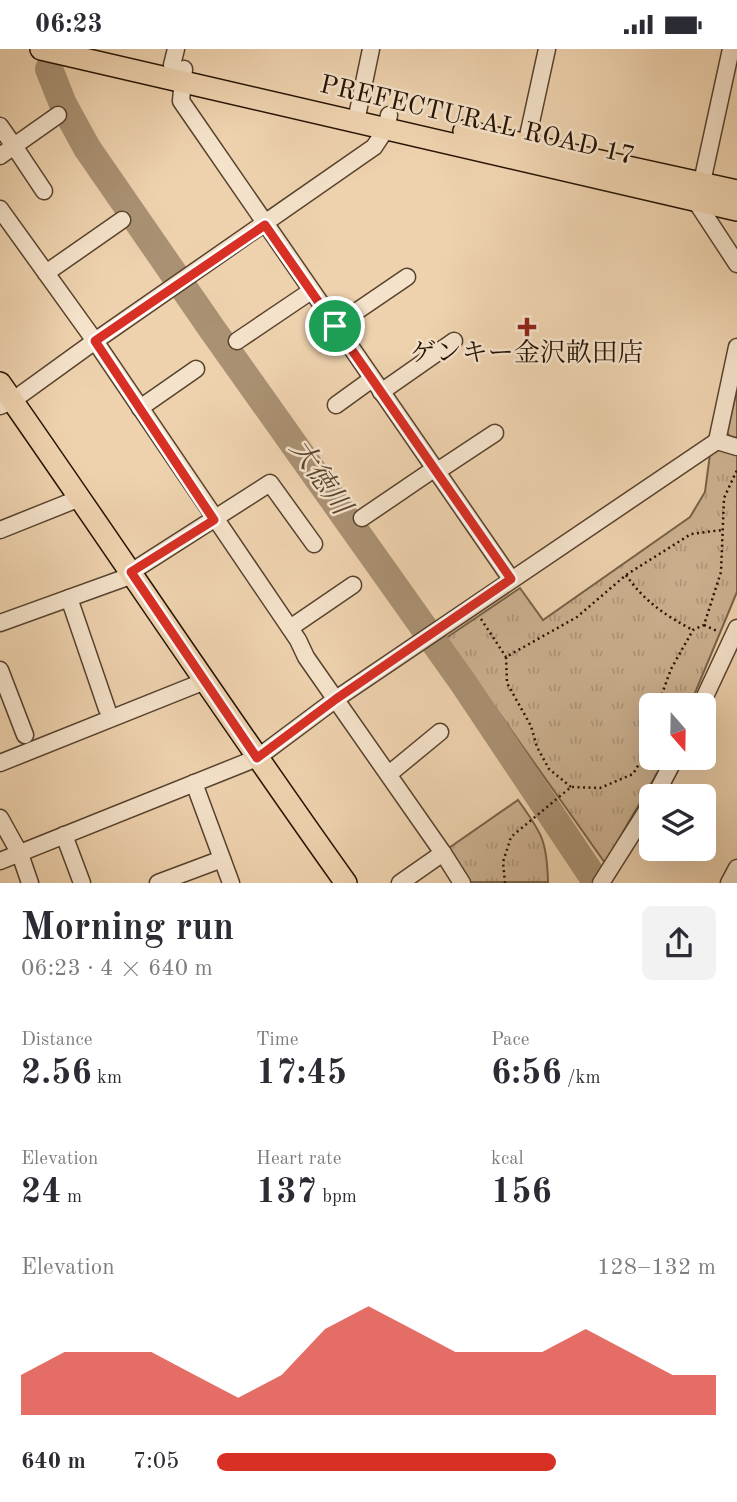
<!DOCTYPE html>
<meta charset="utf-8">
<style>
body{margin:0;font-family:"Old Standard TT","Noto Serif JP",serif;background:#f2f2f3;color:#2b2b33;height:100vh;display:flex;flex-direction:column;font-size:26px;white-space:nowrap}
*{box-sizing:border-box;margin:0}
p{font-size:23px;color:#7c7c81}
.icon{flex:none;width:38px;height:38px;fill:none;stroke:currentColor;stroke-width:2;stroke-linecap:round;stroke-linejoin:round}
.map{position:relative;height:834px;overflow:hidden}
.panel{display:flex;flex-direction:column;background:#fff;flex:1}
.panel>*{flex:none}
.needle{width:46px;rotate:160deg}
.tools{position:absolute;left:639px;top:644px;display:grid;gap:14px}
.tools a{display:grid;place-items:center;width:77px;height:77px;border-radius:10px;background:#fff;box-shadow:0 7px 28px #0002;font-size:35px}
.pin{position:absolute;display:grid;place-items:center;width:60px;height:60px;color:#fff;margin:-30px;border:4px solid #fff;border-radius:50%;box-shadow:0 2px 7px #0007}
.round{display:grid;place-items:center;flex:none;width:74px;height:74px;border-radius:10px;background:#f2f2f3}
.overview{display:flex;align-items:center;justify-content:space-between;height:119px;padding:0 21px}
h1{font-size:38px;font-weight:800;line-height:52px}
.stats{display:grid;grid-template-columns:repeat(3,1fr);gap:10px;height:119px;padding:7px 21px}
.stats div{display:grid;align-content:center}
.stats b{font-size:35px;font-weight:800}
.stats small{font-size:19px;font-weight:400}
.stats p{font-size:19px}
.chart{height:196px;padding:14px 21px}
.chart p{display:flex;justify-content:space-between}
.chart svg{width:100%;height:126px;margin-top:7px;fill:#d93025;opacity:.7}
ul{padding:0 21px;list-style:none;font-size:23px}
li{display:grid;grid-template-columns:112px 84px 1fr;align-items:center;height:52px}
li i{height:18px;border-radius:9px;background:#d93025}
.status{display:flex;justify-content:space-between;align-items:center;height:49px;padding:0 35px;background:#fff;direction:ltr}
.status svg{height:19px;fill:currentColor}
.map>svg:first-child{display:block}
.park{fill:url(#park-tufts);stroke:#786248;stroke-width:2}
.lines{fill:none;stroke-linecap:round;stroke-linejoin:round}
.river{stroke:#aa9173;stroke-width:28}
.minor-casing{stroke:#57422c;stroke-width:19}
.major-casing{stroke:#251200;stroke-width:24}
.path{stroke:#251200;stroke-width:2.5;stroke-dasharray:2 3.5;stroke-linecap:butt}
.minor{stroke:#f4e2ca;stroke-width:16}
.major{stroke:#eed2ae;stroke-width:21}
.route-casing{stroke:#fff;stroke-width:14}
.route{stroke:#d93025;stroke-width:9}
.poi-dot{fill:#8f2418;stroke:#f4e2ca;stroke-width:2.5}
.labels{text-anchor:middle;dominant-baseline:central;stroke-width:5;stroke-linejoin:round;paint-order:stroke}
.street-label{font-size:26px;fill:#251200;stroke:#f4e2ca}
.poi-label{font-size:26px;fill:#251200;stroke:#f4e2ca}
.water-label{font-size:28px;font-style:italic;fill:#5a452e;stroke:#f4e2ca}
</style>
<div class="status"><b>06:23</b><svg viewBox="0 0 49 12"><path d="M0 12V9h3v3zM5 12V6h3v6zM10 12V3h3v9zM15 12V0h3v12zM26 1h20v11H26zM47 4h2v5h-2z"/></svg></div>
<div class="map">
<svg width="737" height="834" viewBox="0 0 737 834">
<defs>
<pattern id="park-tufts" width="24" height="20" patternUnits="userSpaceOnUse" patternTransform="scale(1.75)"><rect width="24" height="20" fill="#ccb190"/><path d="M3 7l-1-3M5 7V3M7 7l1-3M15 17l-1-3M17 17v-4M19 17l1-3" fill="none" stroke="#af977a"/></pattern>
</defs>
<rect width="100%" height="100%" fill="#eed2ae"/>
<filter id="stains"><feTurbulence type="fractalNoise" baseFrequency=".00286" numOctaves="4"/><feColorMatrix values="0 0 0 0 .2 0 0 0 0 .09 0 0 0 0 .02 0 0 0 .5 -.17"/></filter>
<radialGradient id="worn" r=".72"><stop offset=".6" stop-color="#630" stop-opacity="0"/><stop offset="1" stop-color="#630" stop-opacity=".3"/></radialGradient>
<g class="park">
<polygon points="737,340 737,393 732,392 727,383"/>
<polygon points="716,399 737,406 737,543 690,656 651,656 651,709 666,709 605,814 446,589 520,539 543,571 690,468 705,443 710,405"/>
<path d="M 518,751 C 542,784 547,792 548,833 L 468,833 L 446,801 Z"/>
</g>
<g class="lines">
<polyline class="river" points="49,20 63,55 87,99 212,280 464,635 597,834"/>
<g class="minor-casing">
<g id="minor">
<polyline points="172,16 176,0"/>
<polyline points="184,20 181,52 511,530"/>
<polyline points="356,72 371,0"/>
<polyline points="0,77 14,97 0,107"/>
<polyline points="526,96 547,0"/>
<polyline points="702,133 731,0"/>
<polyline points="44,142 14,97 58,66"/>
<polyline points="695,151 737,215"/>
<polyline points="0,160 95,292 298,591 306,608 443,804 462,834"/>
<polyline points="46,224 122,171"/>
<polyline points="335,277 407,228"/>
<polyline points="237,292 311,242"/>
<polyline points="381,343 454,292"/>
<polyline points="336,356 372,330"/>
<polyline points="0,357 12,352 95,292 374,98 386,80 389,66"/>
<polyline points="140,359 196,320"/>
<polyline points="717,392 737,298"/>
<polyline points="436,423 495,384"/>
<polyline points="362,469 434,420"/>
<polyline points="0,481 80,449"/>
<polyline points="131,523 270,434 314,495"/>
<polyline points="69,549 107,660"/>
<polyline points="0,574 133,526"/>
<polyline points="290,579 353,536"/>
<polyline points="0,621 25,686"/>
<polyline points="701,656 737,579"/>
<polyline points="0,714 205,632"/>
<polyline points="389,725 440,683"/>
<polyline points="194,734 231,834"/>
<polyline points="655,747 675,709"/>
<polyline points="0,769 20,805 30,834"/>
<polyline points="64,786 82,834"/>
<polyline points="0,812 257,709 336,650 717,392 737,398"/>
<polyline points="158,834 222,810"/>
<polyline points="400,834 443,804"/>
<polyline points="601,834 651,755"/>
<polyline points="729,834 737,819"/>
</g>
</g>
<g class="major-casing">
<g id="major">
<polyline points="41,0 737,161"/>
<polyline points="464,82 737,142"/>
<path d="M 0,334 C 116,500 228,669 346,834"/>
</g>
</g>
<g class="path">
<path d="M 626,526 C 644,552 666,567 693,581"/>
<polyline points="481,570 506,608"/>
<polyline points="704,576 717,582"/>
<polyline points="658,656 671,620 693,581 704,576 721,523 724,449 737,421"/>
<polyline points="571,738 549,720 537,698 531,677 507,634 506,608 577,568 626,526 691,485 722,481"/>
<polyline points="505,834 503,813 511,788 571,738 600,739 633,725 647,702 651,681"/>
</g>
<use href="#minor" class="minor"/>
<use href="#major" class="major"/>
</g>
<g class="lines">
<g class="route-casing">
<polygon id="route" points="265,176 511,530 336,650 257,709 131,523 214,471 95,292"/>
</g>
<use href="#route" class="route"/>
</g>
<path class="poi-dot" d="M523.5 267.5h7v7h7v7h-7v7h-7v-7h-7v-7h7z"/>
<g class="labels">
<g class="street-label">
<text transform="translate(477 72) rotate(13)">PREFECTURAL ROAD 17</text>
</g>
<g class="poi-label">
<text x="527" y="305">ゲンキー金沢畝田店</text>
</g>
<g class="water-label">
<text transform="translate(319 429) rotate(55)">大徳川</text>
</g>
</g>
<rect width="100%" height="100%" filter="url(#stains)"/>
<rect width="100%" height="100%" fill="url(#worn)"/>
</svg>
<div class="tools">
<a><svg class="needle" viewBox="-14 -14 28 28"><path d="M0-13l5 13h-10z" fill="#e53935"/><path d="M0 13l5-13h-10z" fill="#7c7c81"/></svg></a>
<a><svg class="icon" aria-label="layers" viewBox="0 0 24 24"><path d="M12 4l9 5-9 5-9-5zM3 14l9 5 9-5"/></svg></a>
</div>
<div class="pin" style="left:335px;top:277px;background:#1e9e55"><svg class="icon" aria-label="arrive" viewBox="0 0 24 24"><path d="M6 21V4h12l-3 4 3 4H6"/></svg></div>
</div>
<section class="panel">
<div class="overview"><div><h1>Morning run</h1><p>06:23 · 4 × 640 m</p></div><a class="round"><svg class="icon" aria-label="share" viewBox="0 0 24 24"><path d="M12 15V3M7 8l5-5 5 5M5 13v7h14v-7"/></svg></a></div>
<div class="stats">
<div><p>Distance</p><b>2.56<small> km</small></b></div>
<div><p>Time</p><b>17:45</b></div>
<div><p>Pace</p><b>6:56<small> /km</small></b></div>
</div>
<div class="stats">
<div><p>Elevation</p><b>24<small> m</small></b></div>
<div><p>Heart rate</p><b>137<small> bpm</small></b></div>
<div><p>kcal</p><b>156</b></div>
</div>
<div class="chart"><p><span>Elevation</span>128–132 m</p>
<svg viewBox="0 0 160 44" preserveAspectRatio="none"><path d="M0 44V30L10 22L20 22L30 22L40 30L50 38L60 30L70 14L80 6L90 14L100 22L110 22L120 22L130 14L140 22L150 30L160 30V44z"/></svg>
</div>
<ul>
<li><b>640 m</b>7:05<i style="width:68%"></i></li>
</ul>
</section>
